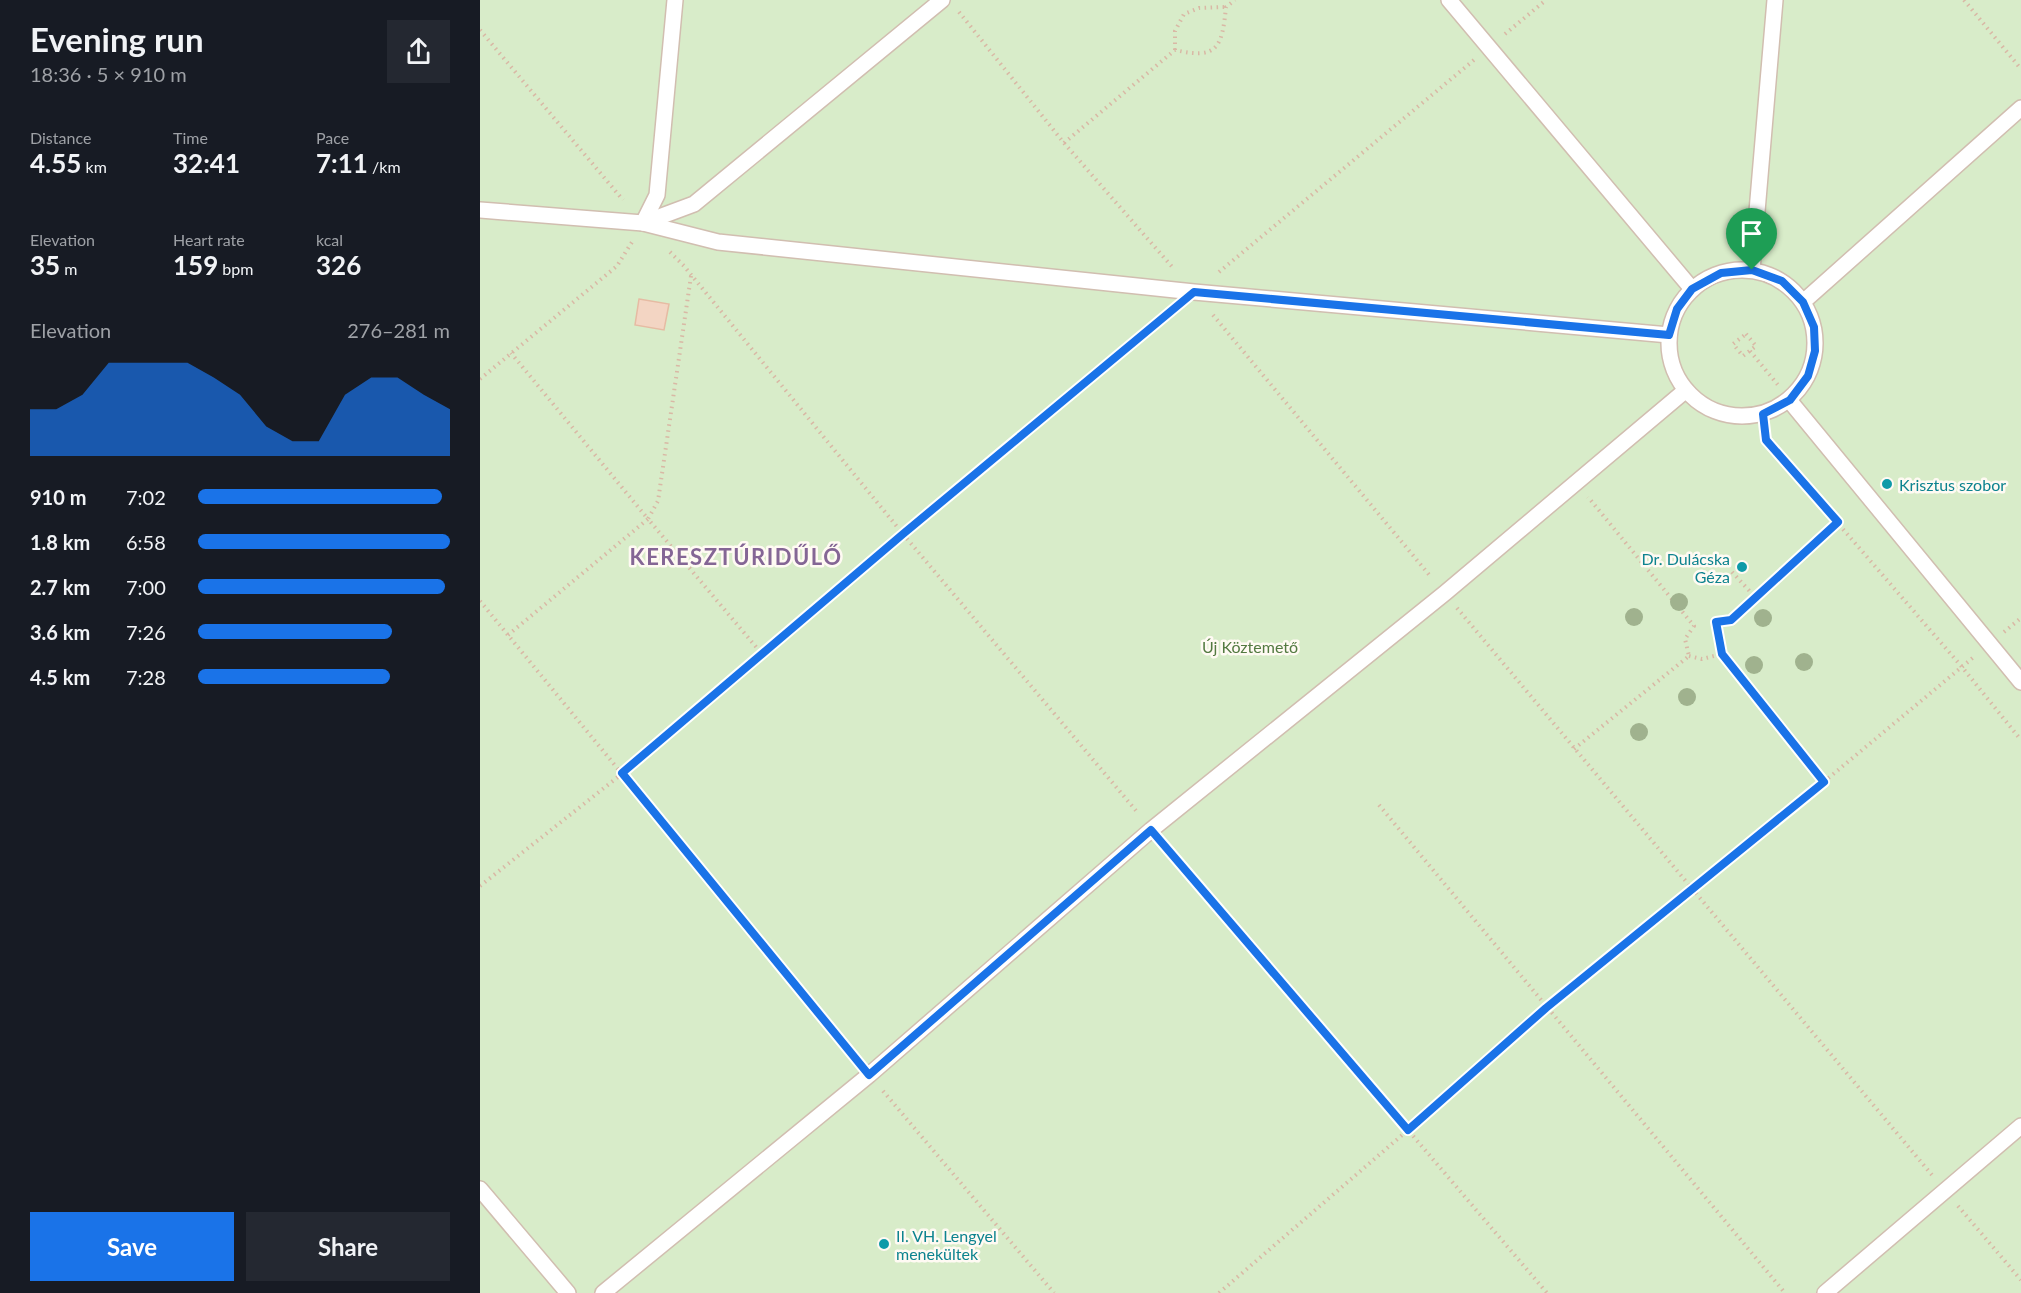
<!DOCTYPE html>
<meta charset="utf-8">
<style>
body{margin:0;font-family:Lato,sans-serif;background:#242831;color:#f1f3f6;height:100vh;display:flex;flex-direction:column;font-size:22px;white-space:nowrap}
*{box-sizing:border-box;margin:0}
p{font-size:20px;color:#9ea1a6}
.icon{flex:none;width:33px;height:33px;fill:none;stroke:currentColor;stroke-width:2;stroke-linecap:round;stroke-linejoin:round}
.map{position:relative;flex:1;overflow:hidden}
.sheet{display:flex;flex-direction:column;background:#171b24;width:480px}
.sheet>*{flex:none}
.pin{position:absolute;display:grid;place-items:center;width:51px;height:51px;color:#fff;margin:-62px -26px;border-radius:50% 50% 50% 0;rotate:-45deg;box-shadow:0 0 6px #0007}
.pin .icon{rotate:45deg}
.round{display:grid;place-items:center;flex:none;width:63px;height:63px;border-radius:0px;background:#242831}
.head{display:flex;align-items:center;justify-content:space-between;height:102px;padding:0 30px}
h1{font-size:33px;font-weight:700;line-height:45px}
.metrics{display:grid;grid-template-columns:repeat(3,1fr);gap:9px;height:102px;padding:6px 30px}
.metrics div{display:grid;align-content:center}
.metrics b{font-size:26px;font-weight:700}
.metrics small{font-size:16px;font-weight:400}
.metrics p{font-size:16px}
.chart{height:168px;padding:12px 30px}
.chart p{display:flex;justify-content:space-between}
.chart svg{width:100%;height:108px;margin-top:6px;fill:#1a73e8;opacity:.7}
.primary-button{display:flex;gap:12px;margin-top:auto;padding:12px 30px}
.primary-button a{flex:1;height:69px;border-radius:0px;background:#1a73e8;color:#fff;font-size:24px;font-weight:700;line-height:69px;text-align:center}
.primary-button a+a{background:#242831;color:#f1f3f6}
ul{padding:0 30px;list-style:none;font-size:20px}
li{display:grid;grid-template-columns:96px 72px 1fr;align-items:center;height:45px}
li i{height:15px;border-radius:8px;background:#1a73e8}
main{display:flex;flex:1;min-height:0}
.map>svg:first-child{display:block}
.green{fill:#d8ecc9}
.building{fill:#f3d5c3;stroke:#e6bba3;stroke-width:1.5}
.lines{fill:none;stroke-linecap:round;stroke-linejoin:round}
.service-casing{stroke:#d1beb0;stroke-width:18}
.path{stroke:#d9b8a5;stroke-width:4;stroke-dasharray:1.5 4.5;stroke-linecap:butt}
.service{stroke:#fff;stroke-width:15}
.tree{fill:#a0b28e}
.route-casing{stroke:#fff;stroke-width:12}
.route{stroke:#1a73e8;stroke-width:8}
.culture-dot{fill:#0f9aa8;stroke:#fffaf3;stroke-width:2}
.labels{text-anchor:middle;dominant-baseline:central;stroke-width:5;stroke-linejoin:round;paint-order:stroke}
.culture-label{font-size:16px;fill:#0d838f;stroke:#fffaf3;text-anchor:start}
.park-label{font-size:16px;fill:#537a41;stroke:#fffaf3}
.district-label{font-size:22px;font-weight:bold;letter-spacing:1.5px;fill:#846695;stroke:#fffaf3}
</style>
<main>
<section class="sheet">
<div class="head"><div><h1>Evening run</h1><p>18:36 · 5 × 910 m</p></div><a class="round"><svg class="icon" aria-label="share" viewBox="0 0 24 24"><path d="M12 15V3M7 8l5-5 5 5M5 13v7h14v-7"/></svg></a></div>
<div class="metrics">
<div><p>Distance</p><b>4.55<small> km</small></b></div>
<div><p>Time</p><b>32:41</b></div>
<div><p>Pace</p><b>7:11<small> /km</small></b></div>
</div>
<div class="metrics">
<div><p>Elevation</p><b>35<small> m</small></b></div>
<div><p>Heart rate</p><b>159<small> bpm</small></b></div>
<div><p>kcal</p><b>326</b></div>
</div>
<div class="chart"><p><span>Elevation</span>276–281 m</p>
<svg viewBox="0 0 160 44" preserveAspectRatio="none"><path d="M0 44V25L10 25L20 19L30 6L40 6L50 6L60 6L70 12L80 19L90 32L100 38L110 38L120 19L130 12L140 12L150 19L160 25V44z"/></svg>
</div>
<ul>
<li><b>910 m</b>7:02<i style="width:97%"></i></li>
<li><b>1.8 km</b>6:58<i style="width:100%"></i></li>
<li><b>2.7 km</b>7:00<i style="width:98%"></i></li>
<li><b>3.6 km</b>7:26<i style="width:77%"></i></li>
<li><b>4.5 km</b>7:28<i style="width:76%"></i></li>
</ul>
<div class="primary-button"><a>Save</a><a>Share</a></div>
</section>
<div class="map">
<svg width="1541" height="1293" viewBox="0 0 1541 1293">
<rect width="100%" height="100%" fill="#fdf6ec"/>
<rect class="green" x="0" y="0" width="1541" height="1293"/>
<polygon class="building" points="159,299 189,304 184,330 155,325"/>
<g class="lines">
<g class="service-casing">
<g id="service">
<polyline points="969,0 1212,289"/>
<polyline points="0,210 163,223 238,242 714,292 1189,335"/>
<polyline points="163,223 214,204 462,0"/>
<polyline points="163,223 177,195 195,0"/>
<polyline points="1272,270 1295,0"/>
<circle cx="1262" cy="343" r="73"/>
<polyline points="1323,302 1541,108"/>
<polyline points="1309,400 1541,682"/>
<polyline points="0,1189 88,1293"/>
<polyline points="123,1293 389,1075 671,830 965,593 1206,390"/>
<polyline points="1345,1293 1541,1126"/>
</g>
</g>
<g class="path">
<polyline points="1484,0 1541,69"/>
<polyline points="479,12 584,143 694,269"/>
<polyline points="0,30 143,200"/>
<polyline points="1025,34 1066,0"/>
<polyline points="695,50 695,31 704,14 719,8 746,7"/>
<path d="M 584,143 L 695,50 C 738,60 742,47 746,7 L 755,0"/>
<polyline points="190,252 204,266 423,534 658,813"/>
<polyline points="739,272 994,60"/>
<polyline points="211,276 178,501 168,519 282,654"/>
<polyline points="733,315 951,577"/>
<polygon points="1266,334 1276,346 1263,356 1253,344"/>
<polyline points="1270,351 1298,385"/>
<polyline points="0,379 137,266 152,242"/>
<polyline points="1283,414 1286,440 1482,667 1541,740"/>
<polyline points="1252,572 1276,598"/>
<polyline points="0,601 377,1060"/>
<polyline points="977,608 1452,1175"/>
<polyline points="1524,632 1541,618"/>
<polyline points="28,635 168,519 31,353"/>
<polyline points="1242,654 1236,622 1251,620 1358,522"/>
<polyline points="1209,656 1222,659 1242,654 1344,782"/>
<polyline points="1094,749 1209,656 1205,639 1214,626 1108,497"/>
<polyline points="899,805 1305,1293"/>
<polyline points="684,844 1067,1293"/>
<polyline points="0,886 143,773 423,534 691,311"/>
<polyline points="403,1091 574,1293"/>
<polyline points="1478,1206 1541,1280"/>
<polyline points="739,1293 928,1130 1066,1008 1214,890 1495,656"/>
</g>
<use href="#service" class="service"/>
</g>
<g class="tree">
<circle cx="1199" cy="602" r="9"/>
<circle cx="1154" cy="617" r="9"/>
<circle cx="1283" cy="618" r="9"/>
<circle cx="1324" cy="662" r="9"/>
<circle cx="1274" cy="665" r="9"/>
<circle cx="1207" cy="697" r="9"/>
<circle cx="1159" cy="732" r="9"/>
</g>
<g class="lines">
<g class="route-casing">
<polygon id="route" points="1272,270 1302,281 1323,302 1334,327 1335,351 1328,376 1310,400 1283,414 1286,440 1358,522 1251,620 1236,622 1242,654 1344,782 1066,1008 928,1130 671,830 389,1075 142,773 423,534 714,292 1189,335 1197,309 1212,289 1241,273"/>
</g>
<use href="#route" class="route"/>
</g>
<g class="culture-dot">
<circle cx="1407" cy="484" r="6"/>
<circle cx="1262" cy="567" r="6"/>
<circle cx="404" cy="1244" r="6"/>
</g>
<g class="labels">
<g class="culture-label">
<text x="1419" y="484">Krisztus szobor</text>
<text x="1250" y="558" text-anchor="end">Dr. Dulácska<tspan x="1250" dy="18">Géza</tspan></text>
<text x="416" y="1235">II. VH. Lengyel<tspan x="416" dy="18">menekültek</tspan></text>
</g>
<g class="park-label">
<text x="770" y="646">Új Köztemető</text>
</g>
<g class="district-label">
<text x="256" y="556">KERESZTÚRIDŰLŐ</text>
</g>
</g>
</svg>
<div class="pin" style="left:1272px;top:270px;background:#1e9e55"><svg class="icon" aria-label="arrive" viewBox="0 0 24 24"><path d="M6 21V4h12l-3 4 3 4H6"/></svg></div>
</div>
</main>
